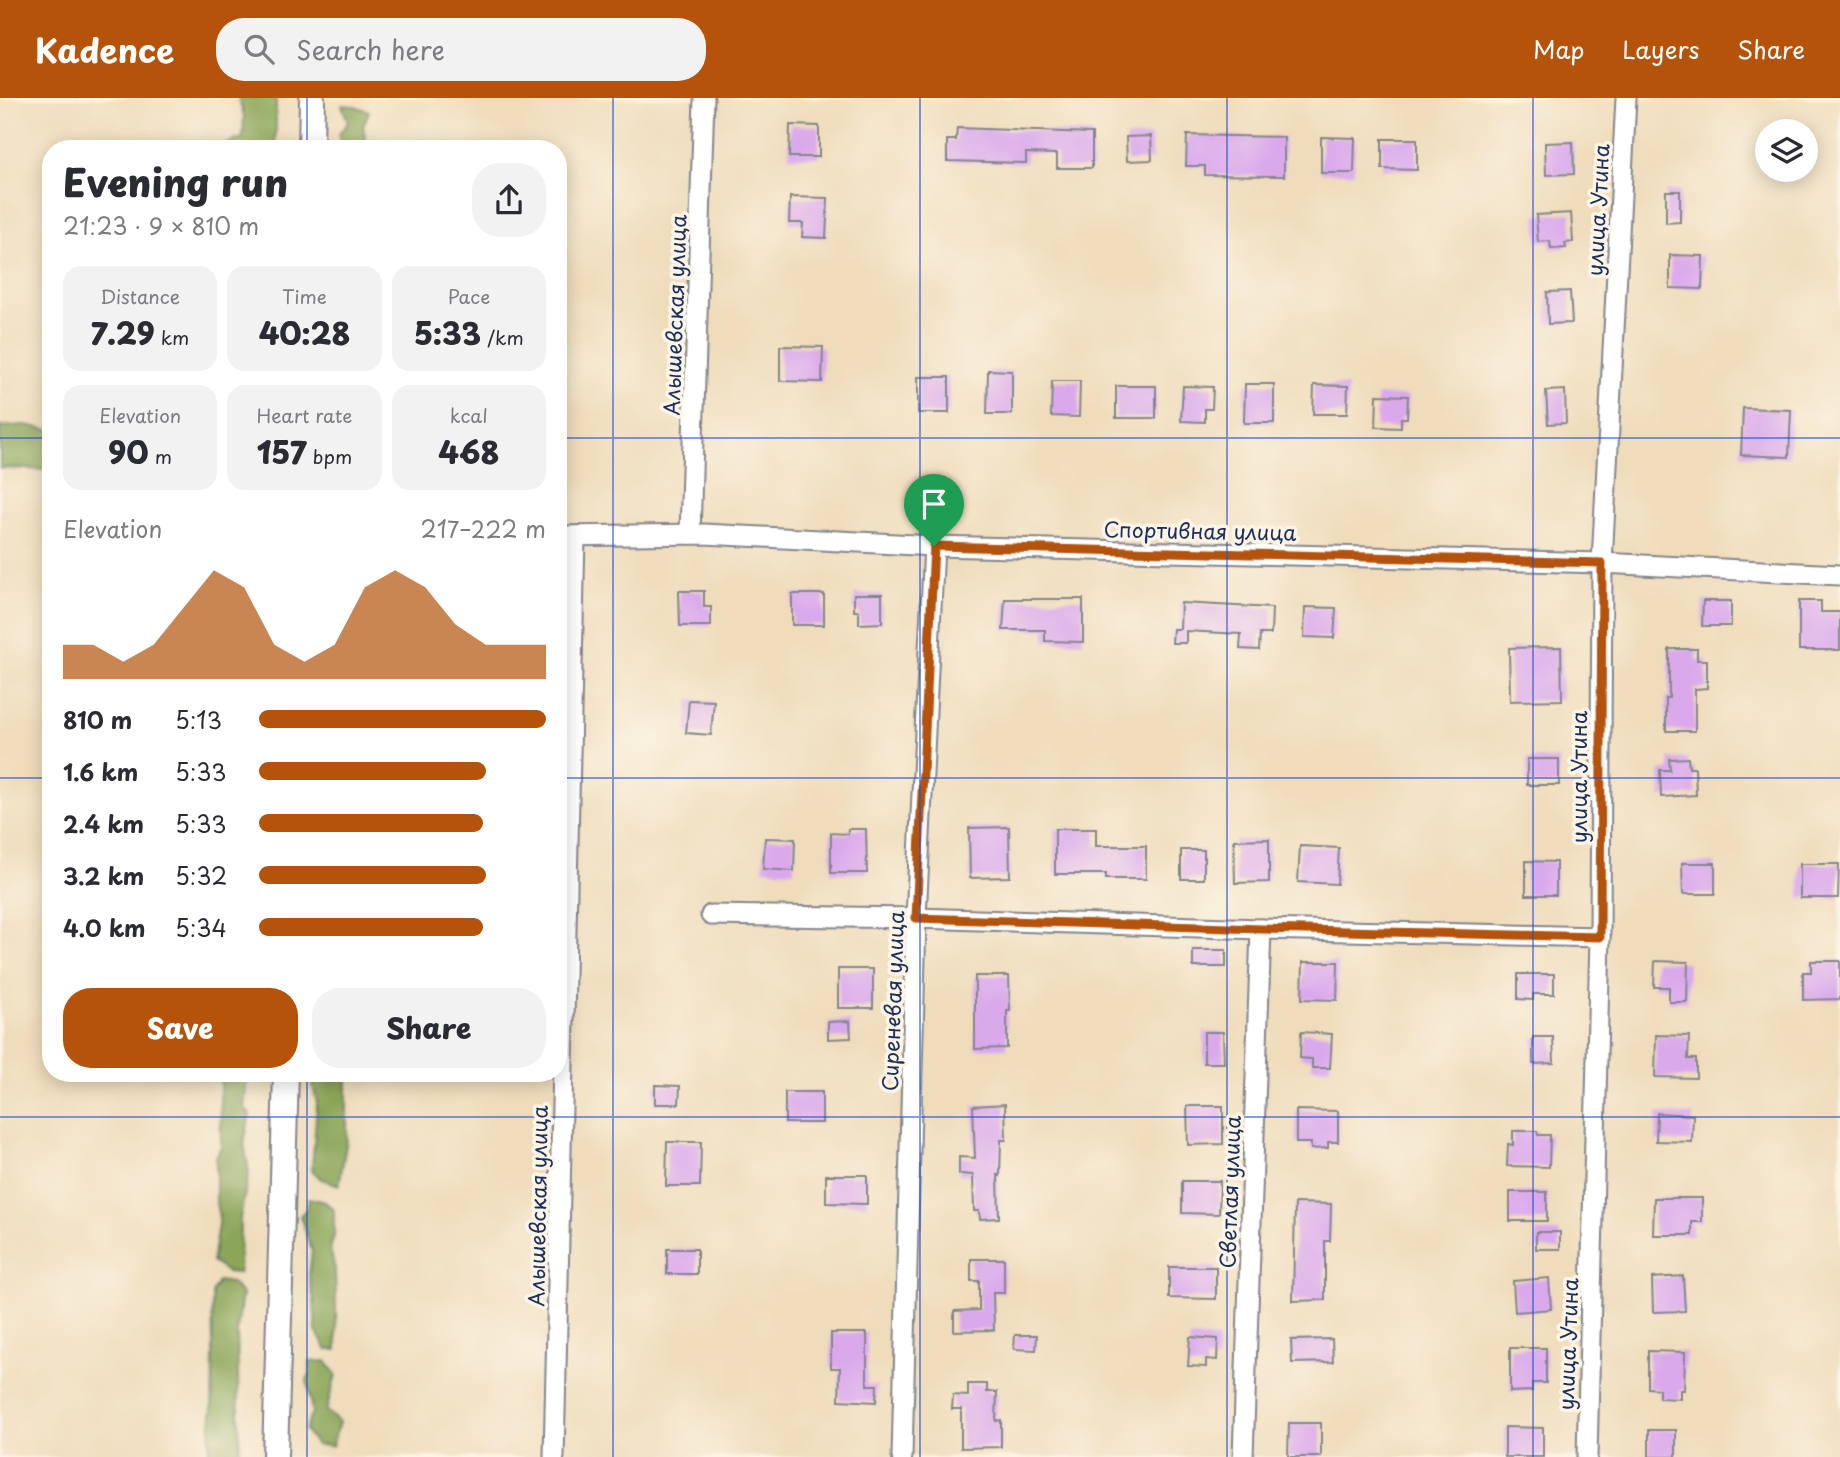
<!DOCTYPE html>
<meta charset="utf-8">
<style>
body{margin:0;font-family:"Playpen Sans",sans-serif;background:#f2f2f3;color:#2b2b33;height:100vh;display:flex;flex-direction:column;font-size:26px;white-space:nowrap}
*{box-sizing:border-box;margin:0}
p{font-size:23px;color:#7c7c81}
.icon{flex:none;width:38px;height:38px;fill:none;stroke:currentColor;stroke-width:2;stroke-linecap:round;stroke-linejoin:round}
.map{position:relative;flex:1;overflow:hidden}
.side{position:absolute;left:42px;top:42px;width:525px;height:942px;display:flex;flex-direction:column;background:#fff;border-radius:28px;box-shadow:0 4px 18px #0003}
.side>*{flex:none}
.controls{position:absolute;left:1755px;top:21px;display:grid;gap:14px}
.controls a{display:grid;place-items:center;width:63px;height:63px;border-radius:50%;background:#fff;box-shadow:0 4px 18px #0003;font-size:35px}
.pin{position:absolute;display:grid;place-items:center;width:60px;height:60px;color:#fff;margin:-72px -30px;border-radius:50% 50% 50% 0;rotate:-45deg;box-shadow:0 0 7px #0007}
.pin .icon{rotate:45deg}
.round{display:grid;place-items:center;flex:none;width:74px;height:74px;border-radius:28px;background:#f2f2f3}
.head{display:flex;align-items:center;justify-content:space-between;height:119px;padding:0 21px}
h1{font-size:38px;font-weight:800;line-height:52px}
.stats{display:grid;grid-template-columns:repeat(3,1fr);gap:10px;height:119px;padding:7px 21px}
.stats div{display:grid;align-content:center;border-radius:18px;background:#f2f2f3;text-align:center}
.stats b{font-size:30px;font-weight:800}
.stats small{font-size:19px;font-weight:400}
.stats p{font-size:19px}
.chart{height:196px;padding:14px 21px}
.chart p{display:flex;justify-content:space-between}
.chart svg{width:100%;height:126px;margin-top:7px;fill:#b45309;opacity:.7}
.button{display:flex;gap:14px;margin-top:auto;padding:14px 21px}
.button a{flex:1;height:80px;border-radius:28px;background:#b45309;color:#fff;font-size:28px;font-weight:800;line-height:80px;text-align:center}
.button a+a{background:#f2f2f3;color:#2b2b33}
ul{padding:0 21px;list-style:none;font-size:23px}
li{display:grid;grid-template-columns:112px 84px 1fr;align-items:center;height:52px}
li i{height:18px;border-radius:9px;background:#b45309}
header{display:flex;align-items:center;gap:42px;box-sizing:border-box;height:98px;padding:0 35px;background:#b45309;color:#fff}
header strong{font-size:33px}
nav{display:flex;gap:38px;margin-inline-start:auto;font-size:24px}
.search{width:490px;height:63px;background:#f2f2f3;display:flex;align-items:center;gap:18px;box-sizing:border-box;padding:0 24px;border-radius:28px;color:#7c7c81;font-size:26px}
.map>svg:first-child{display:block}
.forest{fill:#8ba659;stroke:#536a5c;stroke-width:2}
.building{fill:#daa9ec}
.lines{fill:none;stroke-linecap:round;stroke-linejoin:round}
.minor-casing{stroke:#85868c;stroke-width:23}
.major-casing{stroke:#85868c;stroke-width:28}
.minor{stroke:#fff;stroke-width:19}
.major{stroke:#fff;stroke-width:24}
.route-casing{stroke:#fff;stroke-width:14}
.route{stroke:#b45309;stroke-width:9}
.grid{fill:none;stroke:#1d4ed8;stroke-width:2;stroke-opacity:0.55}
.labels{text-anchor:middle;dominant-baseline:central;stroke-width:7;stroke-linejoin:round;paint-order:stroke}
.street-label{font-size:21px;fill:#1b2f5e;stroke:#fcf5e5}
</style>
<header>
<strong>Kadence</strong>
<div class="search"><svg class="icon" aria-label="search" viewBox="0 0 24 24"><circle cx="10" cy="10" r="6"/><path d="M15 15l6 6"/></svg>Search here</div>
<nav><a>Map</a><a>Layers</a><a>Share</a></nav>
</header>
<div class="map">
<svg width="1840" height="1359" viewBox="0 0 1840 1359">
<rect width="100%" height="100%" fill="#fcf5e5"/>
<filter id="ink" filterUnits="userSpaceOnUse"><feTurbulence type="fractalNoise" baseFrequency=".0143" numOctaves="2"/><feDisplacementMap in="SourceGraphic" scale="14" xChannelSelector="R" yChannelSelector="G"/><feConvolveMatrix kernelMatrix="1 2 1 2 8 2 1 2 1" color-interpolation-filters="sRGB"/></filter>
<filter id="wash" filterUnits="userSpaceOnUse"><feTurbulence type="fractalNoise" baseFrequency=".00686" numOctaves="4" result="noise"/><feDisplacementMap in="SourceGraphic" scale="28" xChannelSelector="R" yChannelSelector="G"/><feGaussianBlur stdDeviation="1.57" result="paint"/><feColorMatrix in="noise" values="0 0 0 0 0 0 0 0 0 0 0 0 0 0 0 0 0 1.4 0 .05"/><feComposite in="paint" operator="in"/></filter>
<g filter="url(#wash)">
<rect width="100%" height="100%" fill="#efdcbb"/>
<g class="forest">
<polygon points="238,0 276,0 276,51 224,51 225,46 243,40 244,18"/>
<polygon points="342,7 355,8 369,13 363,28 367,51 339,51 339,36 348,24"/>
<polygon points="25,327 51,332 51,372 0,370 0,329"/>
<polygon points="220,975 248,975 244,1009 250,1016 244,1045 249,1074 240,1120 239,1175 227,1174 212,1164 219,1120 216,1104 216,1059 221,1049"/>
<polygon points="310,975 347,975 347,1041 339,1087 321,1081 312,1072 317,1005"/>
<polygon points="309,1100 325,1104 334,1112 334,1138 330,1151 335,1171 337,1252 327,1252 316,1233 314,1203 309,1177 312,1153 300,1118 307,1110"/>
<polygon points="218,1183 232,1185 242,1196 237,1232 240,1359 208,1359 212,1315 213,1256 212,1195"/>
<polygon points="326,1263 336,1277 326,1313 339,1324 332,1348 316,1347 305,1332 312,1314 307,1282 310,1276 310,1264"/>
</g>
<g id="blocks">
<g class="building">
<polygon points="790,27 819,28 819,59 789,59"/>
<polygon points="957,30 1092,35 1092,70 1057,70 1057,56 1026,55 1026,65 947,63 947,42 956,42"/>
<polygon points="1187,37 1284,39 1284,78 1205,77 1205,68 1186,68"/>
<polygon points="1151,38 1152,62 1127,63 1126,39"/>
<polygon points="1321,39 1355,40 1354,75 1321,75"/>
<polygon points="1382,41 1417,41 1417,72 1382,71"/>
<polygon points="1573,44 1574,76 1546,77 1545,45"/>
<polygon points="1666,93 1680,93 1680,124 1666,125"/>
<polygon points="790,99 828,100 826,140 802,139 803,125 789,125"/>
<polygon points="1571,115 1573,144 1565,145 1566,150 1551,151 1550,143 1538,144 1536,117"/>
<polygon points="1670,157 1703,158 1702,191 1670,190"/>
<polygon points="1570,193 1572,225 1548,226 1547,194"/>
<polygon points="780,248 823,249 822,284 780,283"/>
<polygon points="988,272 1012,273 1012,316 987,316"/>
<rect x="918" y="279" width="31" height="36"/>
<polygon points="1052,283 1080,283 1079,319 1051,318"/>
<polygon points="1245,286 1274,286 1274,325 1244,325"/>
<polygon points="1314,287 1348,288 1347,316 1313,316"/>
<rect x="1116" y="288" width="40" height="32"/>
<polygon points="1183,288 1213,289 1212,311 1205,311 1205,324 1181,323"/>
<polygon points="1565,292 1566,325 1548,326 1546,293"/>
<polygon points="1377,297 1408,298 1407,320 1401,320 1401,330 1376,329"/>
<polygon points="1743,310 1791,312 1789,359 1741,357"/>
<polygon points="679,493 704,493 704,509 711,509 711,528 680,528"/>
<rect x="792" y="496" width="32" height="31"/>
<polygon points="854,496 882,496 882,525 859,526 859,513 854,513"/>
<polygon points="1005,501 1083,501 1083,544 1045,543 1045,532 1003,532"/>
<polygon points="1703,503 1731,503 1731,528 1702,528"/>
<polygon points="1799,503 1821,503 1821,514 1840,514 1840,552 1799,552"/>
<polygon points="1181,505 1272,510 1271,536 1260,536 1259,552 1240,551 1241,536 1186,533 1186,545 1172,545 1173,531 1180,531"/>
<polygon points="1305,509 1336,510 1334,540 1304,539"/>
<polygon points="1561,549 1562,602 1510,603 1509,550"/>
<polygon points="1669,551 1697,551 1697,562 1707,562 1707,590 1695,591 1695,633 1666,633 1666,600 1669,600"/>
<polygon points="689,602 714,603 711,637 686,635"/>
<polygon points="1688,660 1689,670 1695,670 1696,697 1661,699 1660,672 1670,672 1669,661"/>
<rect x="1527" y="661" width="32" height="26"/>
<polygon points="1009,729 1010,779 970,780 969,730"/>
<polygon points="848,731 866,731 867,775 831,775 831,735 848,736"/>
<polygon points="1055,731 1096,731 1096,748 1146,748 1146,781 1106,781 1106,776 1055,776"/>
<polygon points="765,740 795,741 794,773 763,771"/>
<polygon points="1269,741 1269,784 1235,785 1234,742"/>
<polygon points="1300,748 1339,750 1337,786 1298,784"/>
<rect x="1181" y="752" width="23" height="29"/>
<polygon points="1526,763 1556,764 1556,797 1526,797"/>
<polygon points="1682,765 1715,765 1715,796 1683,796"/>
<polygon points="1800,766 1839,766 1838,800 1800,800"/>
<rect x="1193" y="852" width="33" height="17"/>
<polygon points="1655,863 1688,864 1687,904 1669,904 1669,889 1654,889"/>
<polygon points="1811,863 1840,863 1840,901 1803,902 1803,874 1811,874"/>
<polygon points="1303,864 1338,864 1337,902 1302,901"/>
<rect x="838" y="871" width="35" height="39"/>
<polygon points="1518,876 1554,876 1554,896 1533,896 1533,902 1518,901"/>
<polygon points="975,878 1009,878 1010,913 1007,913 1007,950 975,951"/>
<polygon points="850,923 851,940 828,941 828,924"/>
<polygon points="1204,934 1223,934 1224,965 1204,965"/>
<polygon points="1301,934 1332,936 1330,970 1312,970 1312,961 1300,960"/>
<polygon points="1656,937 1689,938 1688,961 1696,961 1696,980 1655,979"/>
<polygon points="1533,939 1553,939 1554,965 1533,966"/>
<polygon points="655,987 680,988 679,1006 655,1006"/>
<rect x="785" y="994" width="37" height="31"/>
<polygon points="1005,1006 1006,1042 1001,1042 1000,1078 998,1077 999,1120 980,1121 979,1113 974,1113 973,1077 959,1076 959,1059 975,1060 973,1008"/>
<polygon points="1187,1008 1223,1008 1223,1046 1188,1047"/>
<polygon points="1296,1012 1338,1013 1338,1044 1328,1044 1328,1050 1311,1051 1311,1045 1296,1045"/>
<polygon points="1657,1015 1693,1017 1692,1044 1656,1043"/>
<polygon points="1513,1033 1537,1033 1538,1037 1550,1037 1549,1069 1507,1068 1508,1046 1513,1047"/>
<polygon points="667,1044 701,1044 700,1088 666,1088"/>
<polygon points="826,1077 867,1077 867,1106 826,1105"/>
<polygon points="1182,1083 1220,1083 1219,1116 1182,1115"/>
<rect x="1510" y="1094" width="37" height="29"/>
<polygon points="1654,1100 1702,1100 1702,1124 1692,1124 1692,1137 1653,1137"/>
<polygon points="1295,1105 1331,1106 1330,1143 1325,1143 1325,1202 1293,1203"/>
<rect x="1536" y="1134" width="24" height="17"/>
<rect x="667" y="1151" width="30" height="25"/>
<polygon points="971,1161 1004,1161 1004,1195 993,1195 994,1232 954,1233 954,1213 979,1212 979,1183 971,1183"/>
<polygon points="1169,1169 1216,1169 1216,1201 1169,1200"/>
<polygon points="1683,1178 1685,1213 1653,1214 1652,1180"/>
<polygon points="1549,1180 1551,1211 1515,1214 1513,1183"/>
<polygon points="831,1235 867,1235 867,1287 877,1287 876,1304 839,1302 840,1270 831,1270"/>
<polygon points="1015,1237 1037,1237 1036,1252 1014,1251"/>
<polygon points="1190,1239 1218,1241 1217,1262 1206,1261 1206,1269 1188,1268"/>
<polygon points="1332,1241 1333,1264 1292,1265 1291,1242"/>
<polygon points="1510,1250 1546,1250 1546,1285 1532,1285 1532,1293 1510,1294"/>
<polygon points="1648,1253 1685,1254 1684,1292 1680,1292 1680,1301 1659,1300 1659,1291 1648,1290"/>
<polygon points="968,1286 987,1286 987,1294 997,1294 996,1323 1001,1322 1001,1349 961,1350 961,1311 952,1311 953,1297 968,1298"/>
<polygon points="1289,1325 1321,1325 1321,1359 1288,1359"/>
<polygon points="1505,1329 1543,1330 1543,1359 1505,1359"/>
<rect x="1649" y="1332" width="27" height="27"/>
</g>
</g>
</g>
<g filter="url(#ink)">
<use href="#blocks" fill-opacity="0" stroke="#85868c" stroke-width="2"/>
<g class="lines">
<g class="minor-casing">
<g id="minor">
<polyline points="690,436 704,0"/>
<polyline points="558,438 704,436 934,448 1602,465 1840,477"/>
<polyline points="711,817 916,820 1261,831 1600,839"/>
<polyline points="554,1359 575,438"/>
<polyline points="902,1359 916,820 934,448"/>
<polyline points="1243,1359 1261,831"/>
<polyline points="1587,1359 1600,839 1602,465 1626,0"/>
</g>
</g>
<g class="major-casing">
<g id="major">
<polyline points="311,51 312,0"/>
<polyline points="275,1359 286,975"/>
</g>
</g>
<use href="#minor" class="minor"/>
<use href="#major" class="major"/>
</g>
</g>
<g class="lines" filter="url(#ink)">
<g class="route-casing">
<polygon id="route" points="934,448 1602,465 1600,839 1261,831 916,820"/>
</g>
<use href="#route" class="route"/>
</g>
<path class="grid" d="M 307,0 L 307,51M 613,0 L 613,1359M 920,0 L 920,1359M 1227,0 L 1227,1359M 1533,0 L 1533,1359M 0,340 L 51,340M 558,340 L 1840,340M 0,680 L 51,680M 558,680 L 1840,680M 307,975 L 307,1359M 0,1019 L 1840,1019"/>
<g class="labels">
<g class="street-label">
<text transform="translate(1597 112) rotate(-87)">улица Утина</text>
<text transform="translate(674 217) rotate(-88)">Алышевская улица</text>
<text transform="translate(1200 432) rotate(1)">Спортивная улица</text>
<text transform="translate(1578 679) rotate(-90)">улица Утина</text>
<text transform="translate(892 903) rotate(-88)">Сиреневая улица</text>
<text transform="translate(1229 1094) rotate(-88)">Светлая улица</text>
<text transform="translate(537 1108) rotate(-89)">Алышевская улица</text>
<text transform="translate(1567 1246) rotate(-88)">улица Утина</text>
</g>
</g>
</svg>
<div class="controls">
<a><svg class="icon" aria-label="layers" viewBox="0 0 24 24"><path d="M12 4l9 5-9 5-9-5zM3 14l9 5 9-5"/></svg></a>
</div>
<div class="pin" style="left:934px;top:448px;background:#1e9e55"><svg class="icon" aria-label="arrive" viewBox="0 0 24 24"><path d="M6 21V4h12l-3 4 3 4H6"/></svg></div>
<section class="side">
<div class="head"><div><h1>Evening run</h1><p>21:23 · 9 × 810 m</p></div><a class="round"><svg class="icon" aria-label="share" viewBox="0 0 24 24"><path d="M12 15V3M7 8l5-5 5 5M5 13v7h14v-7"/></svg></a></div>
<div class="stats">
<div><p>Distance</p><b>7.29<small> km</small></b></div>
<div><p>Time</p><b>40:28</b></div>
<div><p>Pace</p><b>5:33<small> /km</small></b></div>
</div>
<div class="stats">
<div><p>Elevation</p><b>90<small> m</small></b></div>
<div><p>Heart rate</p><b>157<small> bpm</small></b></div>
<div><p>kcal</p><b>468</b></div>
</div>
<div class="chart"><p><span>Elevation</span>217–222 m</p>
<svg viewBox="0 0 160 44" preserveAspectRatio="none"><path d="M0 44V32L10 32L20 38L30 32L40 19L50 6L60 12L70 32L80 38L90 32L100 12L110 6L120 12L130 25L140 32L150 32L160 32V44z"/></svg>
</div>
<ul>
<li><b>810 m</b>5:13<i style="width:100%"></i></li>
<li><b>1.6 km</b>5:33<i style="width:79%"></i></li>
<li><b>2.4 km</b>5:33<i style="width:78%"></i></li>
<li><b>3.2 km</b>5:32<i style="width:79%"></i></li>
<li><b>4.0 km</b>5:34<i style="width:78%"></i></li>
</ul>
<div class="button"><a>Save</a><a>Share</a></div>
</section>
</div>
